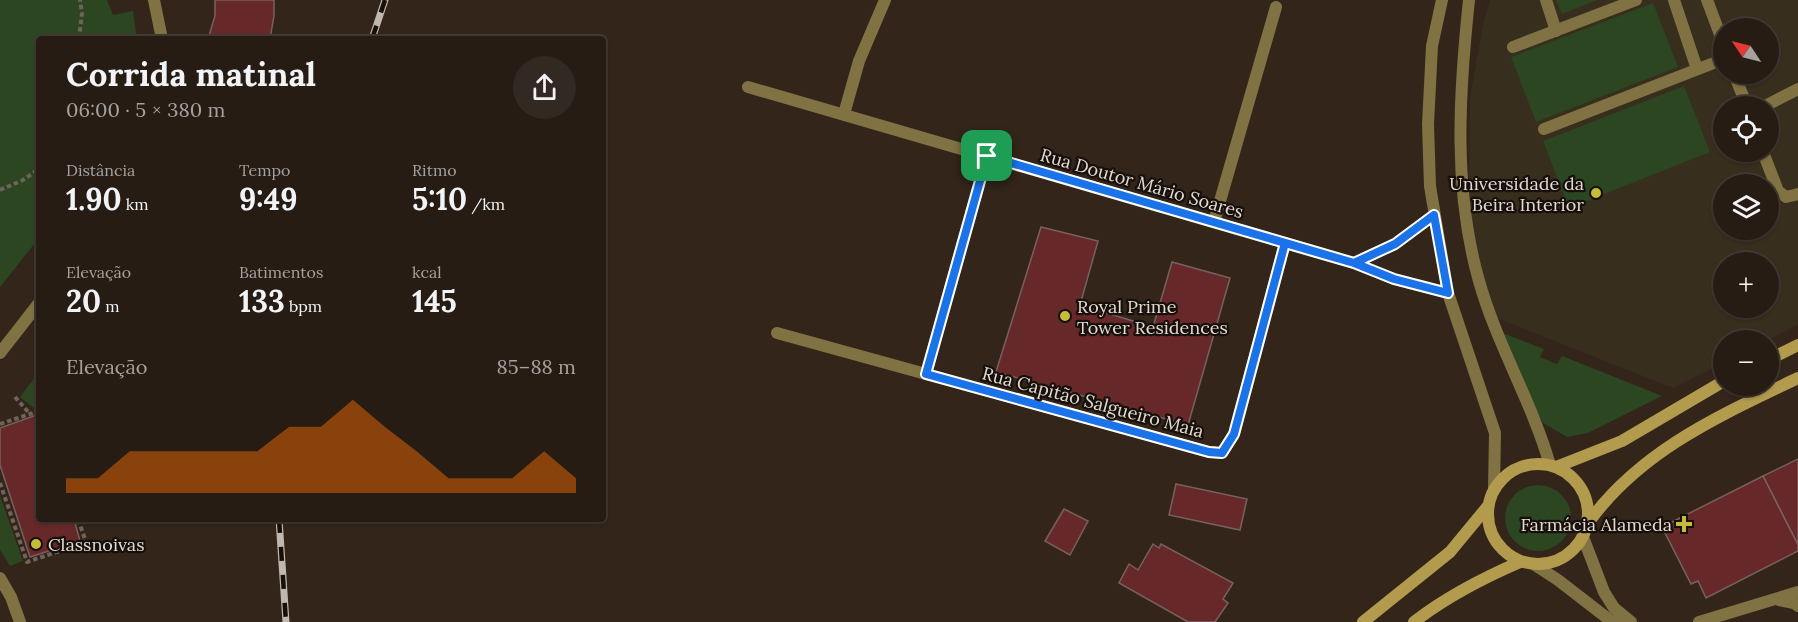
<!DOCTYPE html>
<html lang="pt">
<meta charset="utf-8">
<style>
body{margin:0;font-family:Lora,serif;background:#322922;color:#f1f3f6;height:100vh;display:flex;flex-direction:column;font-size:22px;white-space:nowrap}
*{box-sizing:border-box;margin:0}
p{font-size:20px;color:#a4a1a0}
.icon{flex:none;width:33px;height:33px;fill:none;stroke:currentColor;stroke-width:2;stroke-linecap:round;stroke-linejoin:round}
.map{position:relative;flex:1;overflow:hidden}
.sheet{position:absolute;left:36px;top:36px;width:570px;height:486px;display:flex;flex-direction:column;background:#261c14;border-radius:6px;box-shadow:0 2px 4px #0004,0 0 0 2px #423a34}
.sheet>*{flex:none}
.needle{width:39px;rotate:305deg}
.controls{position:absolute;left:1713px;top:18px;display:grid;gap:12px}
.controls a{display:grid;place-items:center;width:66px;height:66px;border-radius:50%;background:#261c14;box-shadow:0 2px 4px #0004,0 0 0 2px #423a34;font-size:30px}
.pin{position:absolute;display:grid;place-items:center;width:51px;height:51px;color:#fff;margin:-26px;border-radius:12px;box-shadow:0 3px 9px #0006}
.round{display:grid;place-items:center;flex:none;width:63px;height:63px;border-radius:32px;background:#322922}
.head{display:flex;align-items:center;justify-content:space-between;height:102px;padding:0 30px}
h1{font-size:33px;font-weight:700;line-height:45px}
.stats{display:grid;grid-template-columns:repeat(3,1fr);gap:9px;height:102px;padding:6px 30px}
.stats div{display:grid;align-content:center}
.stats b{font-size:30px;font-weight:700}
.stats small{font-size:16px;font-weight:400}
.stats p{font-size:16px}
.chart{height:168px;padding:12px 30px}
.chart p{display:flex;justify-content:space-between}
.chart svg{width:100%;height:108px;margin-top:6px;fill:#b45309;opacity:.7}
.map>svg:first-child{display:block}
.education{fill:#372e1e;fill-rule:evenodd}
.green{fill:#2b4621}
.building{fill:#672829;stroke:#776160;stroke-width:1.5}
.lines{fill:none;stroke-linecap:round;stroke-linejoin:round}
.path{stroke:#70645a;stroke-width:4;stroke-dasharray:4.5 3;stroke-linecap:butt}
.pedestrian{stroke:#807243;stroke-width:12}
.minor{stroke:#807243;stroke-width:12}
.tertiary{stroke:#807243;stroke-width:12}
.secondary{stroke:#b29b4d;stroke-width:12}
.rail-casing{stroke:#c0b7af;stroke-width:7}
.rail{stroke:#160f0a;stroke-width:4.5;stroke-dasharray:14;stroke-linecap:butt}
.route-casing{stroke:#fff;stroke-width:12}
.route{stroke:#1a73e8;stroke-width:8}
.poi-dot{fill:#c6bc3c;stroke:#160f0a;stroke-width:2}
.labels{text-anchor:middle;dominant-baseline:central;stroke-width:4.5;stroke-linejoin:round;paint-order:stroke}
.street-label{font-size:18px;fill:#e2d9d2;stroke:#160f0a}
.poi-label{font-size:18px;fill:#e2d9d2;stroke:#160f0a;text-anchor:end}
</style>
<div class="map">
<svg width="1798" height="622" viewBox="0 0 1798 622">
<rect width="100%" height="100%" fill="#33251a"/>
<path class="education" d="M 1490,0 L 1798,0 L 1798,325 L 1767,340 L 1724,340 L 1723,363 L 1673,388 L 1492,316 L 1479,270 L 1469,201 L 1470,98 L 1482,30 ZM 1724,28 L 1768,28 L 1768,74 L 1724,74 ZM 1724,106 L 1768,106 L 1768,152 L 1724,152 ZM 1724,184 L 1768,184 L 1768,230 L 1724,230 ZM 1724,262 L 1768,262 L 1768,308 L 1724,308 Z"/>
<g class="green">
<polygon points="0,0 107,0 113,15 133,11 137,39 39,39 39,238 0,287"/>
<polygon points="1556,0 1597,0 1562,14"/>
<polygon points="1653,3 1678,67 1536,122 1511,57"/>
<polygon points="1684,86 1710,152 1569,208 1543,141"/>
<polygon points="1497,331 1544,349 1540,357 1557,364 1562,356 1662,396 1588,433 1567,437 1543,423 1519,383"/>
<polygon points="39,372 39,407 35,409 20,397"/>
<circle cx="1538" cy="518" r="33"/>
<polygon points="0,496 23,561 10,566 0,550"/>
</g>
<g class="building">
<polygon points="215,0 274,0 274,16 270,39 208,39 215,16"/>
<polygon points="1041,227 1098,241 1080,305 1153,327 1172,262 1230,278 1188,425 996,372"/>
<polygon points="39,414 39,519 74,519 80,541 30,557 0,465 0,428"/>
<polygon points="1798,459 1798,545 1763,476"/>
<polygon points="1763,476 1798,545 1798,551 1706,598 1698,581 1691,584 1662,527"/>
<polygon points="1176,484 1247,499 1240,530 1169,515"/>
<polygon points="1064,509 1088,521 1070,555 1045,541"/>
<polygon points="1153,544 1159,548 1161,544 1233,583 1223,599 1228,603 1215,622 1188,622 1119,583 1129,564 1138,570"/>
</g>
<g class="lines">
<g class="path">
<polyline points="79,39 82,13 80,0"/>
<polyline points="0,190 23,180 39,169"/>
<polyline points="15,397 30,414"/>
<polyline points="0,424 39,411"/>
<polyline points="0,483 27,562 86,542 78,519"/>
</g>
<g class="pedestrian">
<polyline points="1546,0 1556,31"/>
<polyline points="1674,0 1697,69"/>
<polyline points="1707,0 1724,45"/>
<polyline points="1513,47 1636,0"/>
<polyline points="1734,74 1747,106"/>
<polyline points="1765,106 1798,89"/>
<polyline points="1544,129 1724,59"/>
<polyline points="1763,152 1778,191 1786,197 1798,194"/>
</g>
<g class="minor">
<polyline points="154,0 162,39"/>
<polyline points="748,87 1354,263 1394,279 1448,293"/>
<polyline points="844,114 859,61 885,0"/>
<polyline points="1214,222 1276,7"/>
<polyline points="1354,263 1395,244 1434,215"/>
<polyline points="777,333 1209,452 1222,453 1234,434 1285,243"/>
<polyline points="0,353 39,303"/>
<polyline points="926,374 987,156"/>
<polyline points="1583,537 1604,592 1614,608 1631,622"/>
<polyline points="1535,565 1558,580 1611,621 1617,622"/>
<polyline points="0,578 11,597 20,622"/>
<polyline points="1779,600 1794,603 1798,606"/>
<polyline points="1699,622 1798,592"/>
</g>
<g class="tertiary">
<polyline points="1442,0 1432,46 1428,124 1430,186 1448,293 1495,433 1494,489"/>
<path d="M 1469,0 C 1459,94 1453,190 1479,281 C 1497,345 1532,402 1550,465"/>
</g>
<g class="secondary">
<polyline points="1768,360 1798,345"/>
<circle cx="1538" cy="514" r="50"/>
<polyline points="1556,467 1622,441 1724,381"/>
<path d="M 1588,523 C 1641,450 1719,416 1798,378"/>
<polyline points="1363,622 1450,552 1488,506"/>
<path d="M 1414,622 C 1446,597 1483,578 1520,562"/>
</g>
<g class="rail-casing">
<g id="rail">
<polyline points="372,39 385,0"/>
<polyline points="279,519 286,622"/>
</g>
</g>
<use href="#rail" class="rail"/>
</g>
<g class="lines">
<g class="route-casing">
<polyline id="route" points="987,156 1354,263 1394,279 1448,293 1434,215 1395,244 1354,263 1285,243 1234,434 1222,453 1209,452 926,374 987,156"/>
</g>
<use href="#route" class="route"/>
</g>
<g class="poi-dot">
<circle cx="1596" cy="193" r="6"/>
<circle cx="1065" cy="316" r="6"/>
<path d="M1681 515h6v6h6v6h-6v6h-6v-6h-6v-6h6z"/>
<circle cx="36" cy="544" r="6"/>
</g>
<g class="labels">
<g class="street-label">
<text transform="translate(1142 183) rotate(16)">Rua Doutor Mário Soares</text>
<text transform="translate(1093 402) rotate(15)">Rua Capitão Salgueiro Maia</text>
</g>
<g class="poi-label">
<text x="1584" y="183">Universidade da<tspan x="1584" dy="21">Beira Interior</tspan></text>
<text x="1077" y="306" text-anchor="start">Royal Prime<tspan x="1077" dy="21">Tower Residences</tspan></text>
<text x="1672" y="524">Farmácia Alameda</text>
<text x="48" y="544" text-anchor="start">Classnoivas</text>
</g>
</g>
</svg>
<div class="controls">
<a><svg class="needle" viewBox="-14 -14 28 28"><path d="M0-13l5 13h-10z" fill="#e53935"/><path d="M0 13l5-13h-10z" fill="#a4a1a0"/></svg></a>
<a><svg class="icon" aria-label="locate" viewBox="0 0 24 24"><circle cx="12" cy="12" r="6"/><path d="M12 2v4M12 18v4M2 12h4M18 12h4"/></svg></a>
<a><svg class="icon" aria-label="layers" viewBox="0 0 24 24"><path d="M12 4l9 5-9 5-9-5zM3 14l9 5 9-5"/></svg></a>
<a>+</a>
<a>−</a>
</div>
<div class="pin" style="left:987px;top:156px;background:#1e9e55"><svg class="icon" aria-label="arrive" viewBox="0 0 24 24"><path d="M6 21V4h12l-3 4 3 4H6"/></svg></div>
<section class="sheet">
<div class="head"><div><h1>Corrida matinal</h1><p>06:00 · 5 × 380 m</p></div><a class="round"><svg class="icon" aria-label="share" viewBox="0 0 24 24"><path d="M12 15V3M7 8l5-5 5 5M5 13v7h14v-7"/></svg></a></div>
<div class="stats">
<div><p>Distância</p><b>1.90<small> km</small></b></div>
<div><p>Tempo</p><b>9:49</b></div>
<div><p>Ritmo</p><b>5:10<small> /km</small></b></div>
</div>
<div class="stats">
<div><p>Elevação</p><b>20<small> m</small></b></div>
<div><p>Batimentos</p><b>133<small> bpm</small></b></div>
<div><p>kcal</p><b>145</b></div>
</div>
<div class="chart"><p><span>Elevação</span>85–88 m</p>
<svg viewBox="0 0 160 44" preserveAspectRatio="none"><path d="M0 44V38L10 38L20 27L30 27L40 27L50 27L60 27L70 17L80 17L90 6L100 17L110 27L120 38L130 38L140 38L150 27L160 38V44z"/></svg>
</div>
</section>
</div>
